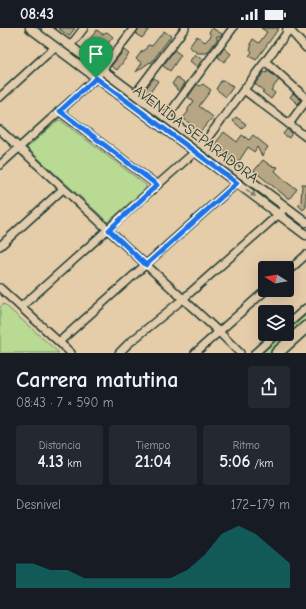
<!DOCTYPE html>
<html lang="es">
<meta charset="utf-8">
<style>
body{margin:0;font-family:"Comic Neue",sans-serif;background:#242831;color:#f1f3f6;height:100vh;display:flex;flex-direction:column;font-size:15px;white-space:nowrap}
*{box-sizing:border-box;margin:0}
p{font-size:13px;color:#9ea1a6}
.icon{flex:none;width:22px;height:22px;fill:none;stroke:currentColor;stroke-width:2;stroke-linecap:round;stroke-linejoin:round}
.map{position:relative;height:325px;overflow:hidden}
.panel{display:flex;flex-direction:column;background:#171b24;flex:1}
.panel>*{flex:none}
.needle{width:26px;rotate:281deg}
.buttons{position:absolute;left:258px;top:233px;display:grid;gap:8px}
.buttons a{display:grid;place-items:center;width:36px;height:36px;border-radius:4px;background:#171b24;box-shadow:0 4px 16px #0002;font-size:20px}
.pin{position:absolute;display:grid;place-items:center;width:34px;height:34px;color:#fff;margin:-41px -17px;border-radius:50% 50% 50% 0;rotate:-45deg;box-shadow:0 0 4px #0007}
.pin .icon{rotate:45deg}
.round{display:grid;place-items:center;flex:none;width:42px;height:42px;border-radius:4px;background:#242831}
.head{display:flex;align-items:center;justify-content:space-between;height:68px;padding:0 16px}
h1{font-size:22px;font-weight:600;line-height:30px}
.metrics{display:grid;grid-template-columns:repeat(3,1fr);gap:6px;height:68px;padding:4px 16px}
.metrics div{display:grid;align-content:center;border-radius:4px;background:#242831;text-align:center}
.metrics b{font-size:17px;font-weight:600}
.metrics small{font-size:11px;font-weight:400}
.metrics p{font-size:11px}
.chart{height:112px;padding:8px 16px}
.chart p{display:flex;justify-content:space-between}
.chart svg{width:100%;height:72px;margin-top:4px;fill:#0f766e;opacity:.7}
.status{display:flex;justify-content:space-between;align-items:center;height:28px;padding:0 20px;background:#171b24;direction:ltr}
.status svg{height:11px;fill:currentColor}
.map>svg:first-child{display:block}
.green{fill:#b8da93;stroke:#6c8c64}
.building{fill:#b7a684;stroke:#1f3d34}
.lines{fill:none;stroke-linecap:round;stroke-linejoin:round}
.minor-casing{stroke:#1f3d34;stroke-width:10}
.tertiary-casing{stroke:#1f3d34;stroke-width:11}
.trunk-casing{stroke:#1f3d34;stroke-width:14}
.minor{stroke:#e3ccac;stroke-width:7}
.tertiary{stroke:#e3ccac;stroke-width:8}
.trunk{stroke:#e3ccac;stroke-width:11}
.oneway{fill:#777d6a}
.route-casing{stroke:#fff;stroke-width:8}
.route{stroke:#1a73e8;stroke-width:5}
.labels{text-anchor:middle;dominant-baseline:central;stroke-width:3;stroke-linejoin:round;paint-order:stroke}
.street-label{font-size:15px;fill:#1f3d34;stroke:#e3ccac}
</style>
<div class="status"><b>08:43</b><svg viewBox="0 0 49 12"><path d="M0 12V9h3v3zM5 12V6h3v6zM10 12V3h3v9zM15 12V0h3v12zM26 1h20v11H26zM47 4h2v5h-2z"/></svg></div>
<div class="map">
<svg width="306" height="325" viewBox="0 0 306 325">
<rect width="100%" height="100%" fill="#e6cdaa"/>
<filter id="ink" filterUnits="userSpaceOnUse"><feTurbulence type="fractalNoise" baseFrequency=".025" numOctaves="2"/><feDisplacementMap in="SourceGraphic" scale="8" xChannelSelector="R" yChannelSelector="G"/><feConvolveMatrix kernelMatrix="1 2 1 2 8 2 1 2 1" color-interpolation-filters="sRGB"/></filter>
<g filter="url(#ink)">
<g class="green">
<polygon points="105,49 191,112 189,115 104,51"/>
<polygon points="60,92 146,157 146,160 108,194 27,120 57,93"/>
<polygon points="209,127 278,178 276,180 207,129"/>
<polygon points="4,276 59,325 0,325 0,279"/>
<polygon points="306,287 306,293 271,325 262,325 284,306 287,306 287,303"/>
</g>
<g class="building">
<polygon points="58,0 75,0 69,8"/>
<polygon points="139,0 150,0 142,10 137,7 136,5"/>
<polygon points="212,0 222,6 221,8 217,8 217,12 207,25 198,25 189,19 197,8 205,14 211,8 209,4"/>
<polygon points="261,0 279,0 256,32 249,28 252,24 250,21 252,17 250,16 253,11 259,15 267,4"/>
<polygon points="97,2 102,6 107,4 113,9 108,15 112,19 102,33 96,28 97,27 85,17"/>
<polygon points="164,3 171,8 151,35 150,34 136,44 142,35 136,31 142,23 144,23 148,17 152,18"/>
<polygon points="224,20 231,26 224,34 218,29"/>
<polygon points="124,22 129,26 117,42 111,38"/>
<polygon points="174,22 181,27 170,43 163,38"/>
<polygon points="195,26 202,32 197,39 190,33"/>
<polygon points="267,42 279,52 271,62 275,65 271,71 262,64 264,63 255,56 264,44 267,45"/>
<polygon points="177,49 185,55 179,63 176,61 177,60 172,56"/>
<polygon points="154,50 158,53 149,66 144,63"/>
<polygon points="221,53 225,53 233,59 226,69 216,61"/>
<polygon points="197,56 200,58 203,56 211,62 199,78 213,89 200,104 183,90 188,84 188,81 194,73 188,69"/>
<polygon points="293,65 301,72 298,76 290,69"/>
<polygon points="236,89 246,96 242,101 233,93"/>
<polygon points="287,101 292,105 289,110 283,106"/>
<polygon points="224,104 237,114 242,107 249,112 253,107 268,119 262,128 257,119 254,124 248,119 239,133 215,116"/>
<polygon points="263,132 271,138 278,139 275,143 289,156 297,161 289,171 254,143"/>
<polygon points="302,156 306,156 306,179 303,182 298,177 301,174"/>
</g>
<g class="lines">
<g class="minor-casing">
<g id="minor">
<polyline points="288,0 306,20"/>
<polyline points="70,18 84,0"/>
<polyline points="265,33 306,70"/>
<polyline points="244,62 306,109"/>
<polyline points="135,66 185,0"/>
<polyline points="0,69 55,19"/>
<polyline points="59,83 157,157"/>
<polyline points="166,90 212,28 233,0"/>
<polyline points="289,96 306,73"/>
<polyline points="0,102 219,304 240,325"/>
<polyline points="203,116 286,6 287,0"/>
<polyline points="0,137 96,50 134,0"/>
<polyline points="0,218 63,161"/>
<polyline points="287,244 306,227"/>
<polyline points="0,260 71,325"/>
<path d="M 21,279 C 79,228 136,175 195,124"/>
<polyline points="287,297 306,280"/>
<polyline points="59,314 237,155"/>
<polyline points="119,325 128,316 183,271 279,186 286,179"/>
<polyline points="195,325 266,262"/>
<polyline points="255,325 276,306"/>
</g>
</g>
<g class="tertiary-casing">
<g id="tertiary">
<polyline points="30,0 306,207"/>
<polyline points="46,0 306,194"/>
</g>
</g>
<g class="trunk-casing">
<polyline id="trunk" points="277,325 306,299"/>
</g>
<use href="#minor" class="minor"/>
<use href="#tertiary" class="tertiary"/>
<use href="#trunk" class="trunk"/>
</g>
<defs><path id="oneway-solid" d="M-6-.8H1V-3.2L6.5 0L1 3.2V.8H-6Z"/></defs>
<use class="oneway" href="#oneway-solid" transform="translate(251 165) rotate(37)"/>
</g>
<g class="lines" filter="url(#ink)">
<g class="route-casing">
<polygon id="route" points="96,50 237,155 146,237 109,202 157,157 60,83"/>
</g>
<use href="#route" class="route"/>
</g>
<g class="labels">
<g class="street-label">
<text transform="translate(196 106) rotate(37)">AVENIDA SEPARADORA</text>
</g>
</g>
</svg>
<div class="buttons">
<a><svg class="needle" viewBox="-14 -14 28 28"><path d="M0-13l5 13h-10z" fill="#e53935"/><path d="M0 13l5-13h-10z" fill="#9ea1a6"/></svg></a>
<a><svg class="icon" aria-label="layers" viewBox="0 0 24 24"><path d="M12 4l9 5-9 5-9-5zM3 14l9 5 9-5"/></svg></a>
</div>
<div class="pin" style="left:96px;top:50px;background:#1e9e55"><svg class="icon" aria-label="arrive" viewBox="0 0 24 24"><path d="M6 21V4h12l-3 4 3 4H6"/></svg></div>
</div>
<section class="panel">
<div class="head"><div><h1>Carrera matutina</h1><p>08:43 · 7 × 590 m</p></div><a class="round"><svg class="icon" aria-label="share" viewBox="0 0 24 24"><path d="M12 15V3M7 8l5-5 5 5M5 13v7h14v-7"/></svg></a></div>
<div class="metrics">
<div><p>Distancia</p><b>4.13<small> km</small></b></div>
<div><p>Tiempo</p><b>21:04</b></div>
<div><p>Ritmo</p><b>5:06<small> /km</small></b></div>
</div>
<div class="chart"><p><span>Desnivel</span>172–179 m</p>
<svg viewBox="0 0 160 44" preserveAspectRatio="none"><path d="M0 44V29L10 29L20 33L30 33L40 38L50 38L60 38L70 38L80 38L90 38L100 33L110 24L120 11L130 6L140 11L150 20L160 29V44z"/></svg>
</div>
</section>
